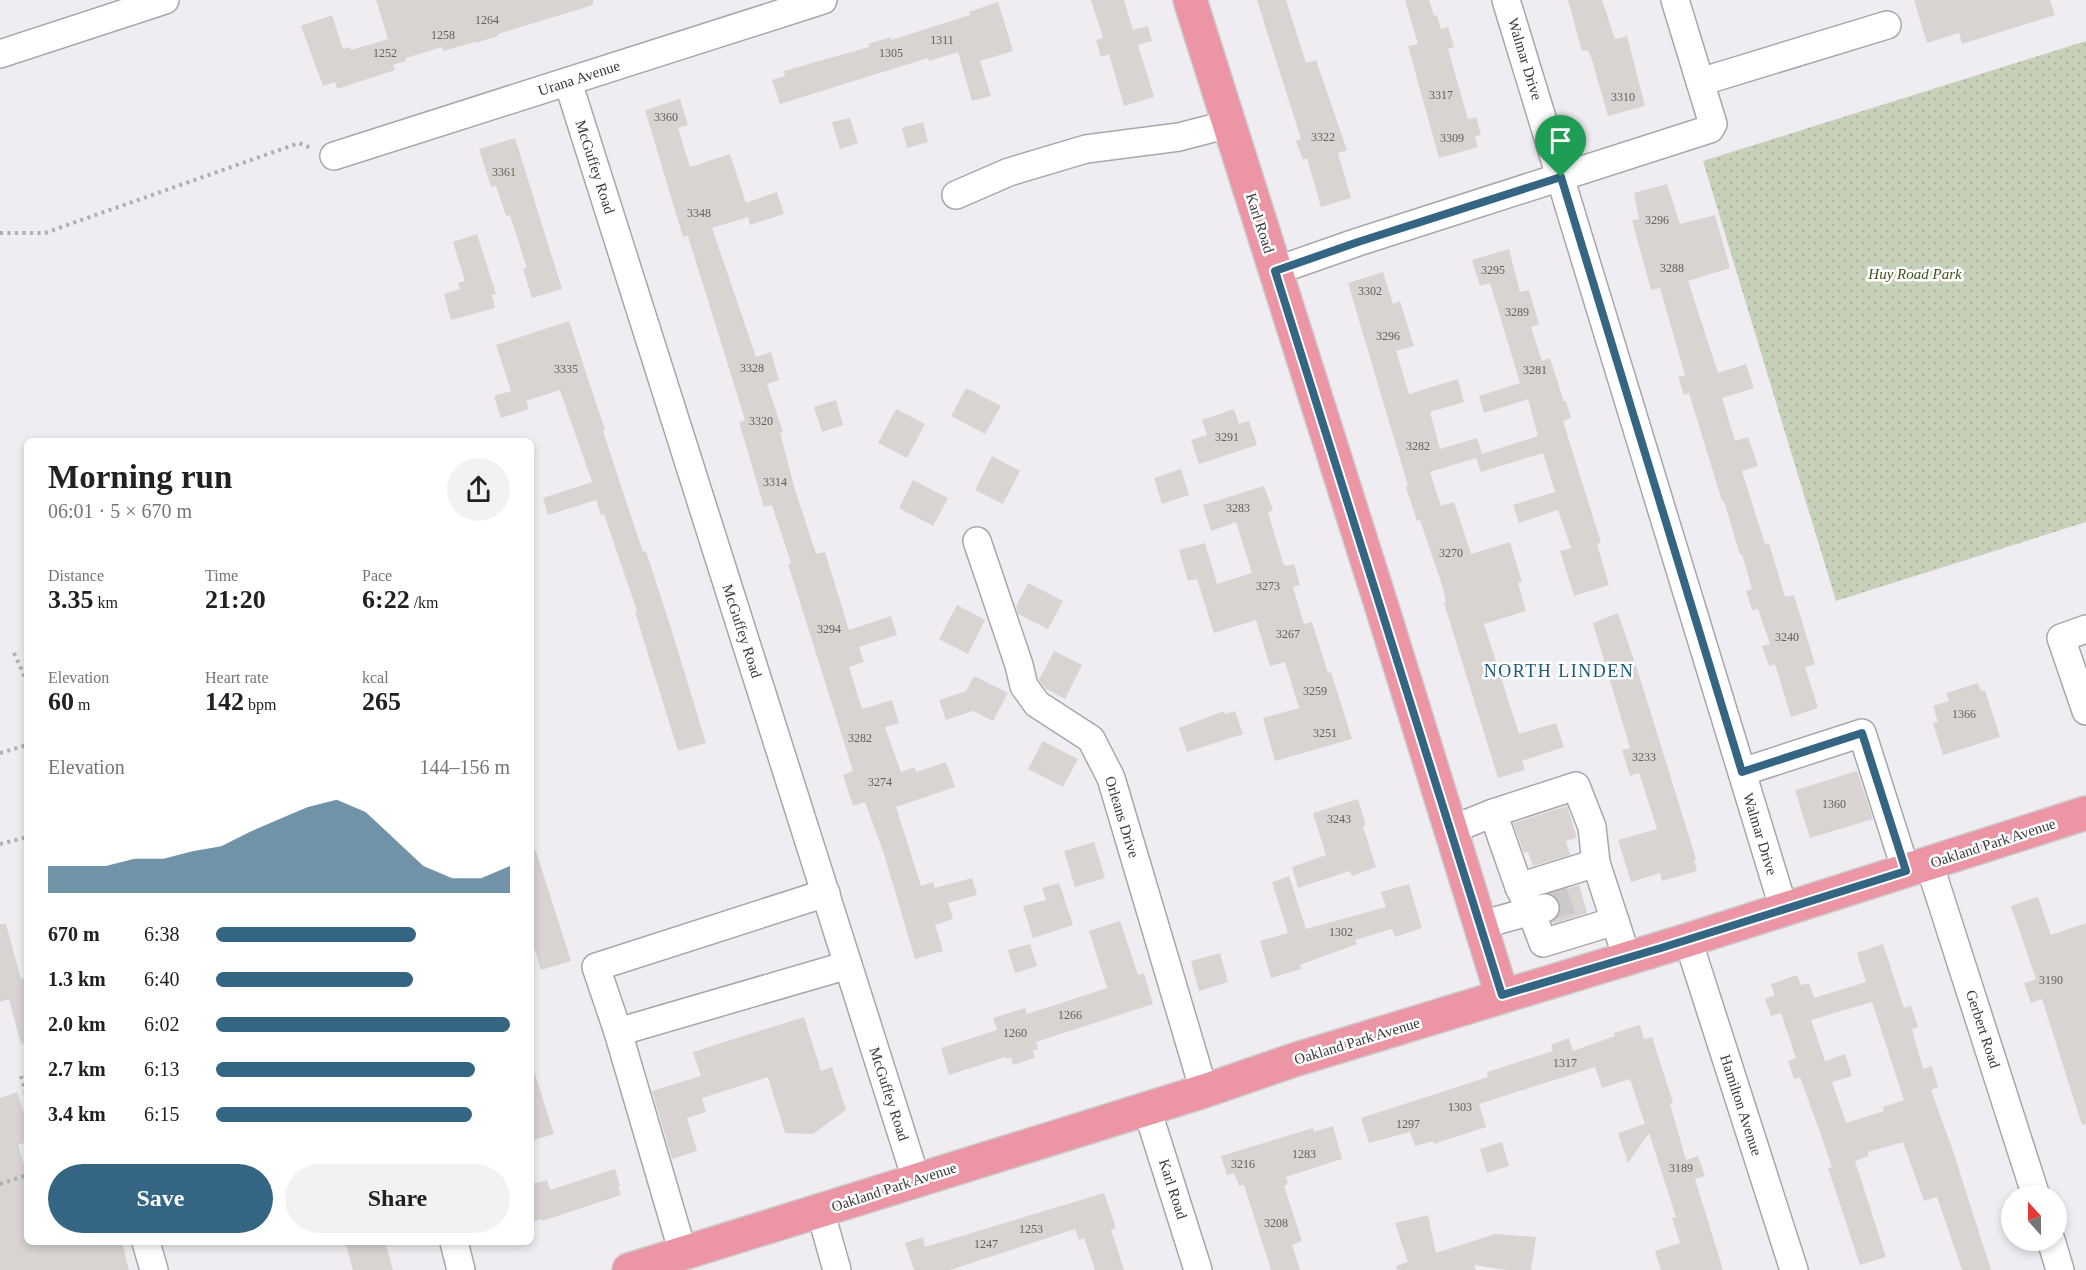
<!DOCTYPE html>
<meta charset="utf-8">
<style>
body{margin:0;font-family:"Times New Roman",serif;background:#f2f2f2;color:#202124;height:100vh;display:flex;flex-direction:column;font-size:22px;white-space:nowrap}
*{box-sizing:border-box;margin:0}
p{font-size:20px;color:#757577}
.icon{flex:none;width:33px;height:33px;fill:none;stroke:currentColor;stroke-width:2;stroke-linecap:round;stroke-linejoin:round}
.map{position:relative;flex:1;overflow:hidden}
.sheet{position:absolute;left:24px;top:438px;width:510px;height:807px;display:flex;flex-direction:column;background:#fff;border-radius:9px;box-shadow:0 3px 9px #0003}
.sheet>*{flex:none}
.needle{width:39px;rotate:339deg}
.buttons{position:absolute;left:2001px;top:1185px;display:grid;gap:12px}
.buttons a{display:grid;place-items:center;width:66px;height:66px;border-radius:50%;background:#fff;box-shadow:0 3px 9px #0003;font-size:30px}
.pin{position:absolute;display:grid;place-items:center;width:51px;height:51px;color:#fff;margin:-62px -26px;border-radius:50% 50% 50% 0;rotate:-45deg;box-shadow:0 0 6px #0007}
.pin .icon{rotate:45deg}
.round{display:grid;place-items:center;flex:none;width:63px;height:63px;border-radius:32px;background:#f2f2f2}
.summary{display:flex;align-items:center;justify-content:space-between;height:102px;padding:0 24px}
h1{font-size:33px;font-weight:700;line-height:45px}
.figures{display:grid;grid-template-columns:repeat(3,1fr);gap:9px;height:102px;padding:6px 24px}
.figures div{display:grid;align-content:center}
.figures b{font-size:26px;font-weight:700}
.figures small{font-size:16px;font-weight:400}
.figures p{font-size:16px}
.chart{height:168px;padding:12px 24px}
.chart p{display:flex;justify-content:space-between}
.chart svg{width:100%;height:108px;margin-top:6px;fill:#346684;opacity:.7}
.primary-button{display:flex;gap:12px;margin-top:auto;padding:12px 24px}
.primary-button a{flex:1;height:69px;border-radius:36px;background:#346684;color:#fff;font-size:24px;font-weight:700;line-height:69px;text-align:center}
.primary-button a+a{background:#f2f2f2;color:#202124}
ul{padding:0 24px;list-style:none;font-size:20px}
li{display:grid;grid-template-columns:96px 72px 1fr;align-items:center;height:45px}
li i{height:15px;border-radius:8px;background:#346684}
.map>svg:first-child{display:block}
.park{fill:url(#park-dots)}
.building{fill:#d9d4d1;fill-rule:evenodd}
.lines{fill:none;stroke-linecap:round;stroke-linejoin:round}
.minor-tunnel{stroke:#ccc9cd;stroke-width:27;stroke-dasharray:27 14;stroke-linecap:butt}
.minor-casing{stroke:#a9a6ab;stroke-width:30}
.major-casing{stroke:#ccc;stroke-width:36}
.path{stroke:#b0adb1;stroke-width:4;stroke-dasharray:3 4.5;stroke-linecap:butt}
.minor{stroke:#fff;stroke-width:27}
.major{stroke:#eb95a5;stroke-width:33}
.route-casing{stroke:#fff;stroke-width:12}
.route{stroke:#346684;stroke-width:8}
.labels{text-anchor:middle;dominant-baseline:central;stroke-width:5;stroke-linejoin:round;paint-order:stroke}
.number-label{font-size:12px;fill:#626060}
.street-label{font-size:15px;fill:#3a393b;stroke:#fff}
.park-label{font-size:15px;font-style:italic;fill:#40521b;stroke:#fff}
.quarter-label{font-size:18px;letter-spacing:1.5px;fill:#1c5878;stroke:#fff}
</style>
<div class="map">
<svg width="2086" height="1270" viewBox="0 0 2086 1270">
<defs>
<pattern id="park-dots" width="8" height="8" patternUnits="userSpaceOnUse" patternTransform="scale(1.5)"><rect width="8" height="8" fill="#c7d1b9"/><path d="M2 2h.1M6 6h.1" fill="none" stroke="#acb4a0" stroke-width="1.8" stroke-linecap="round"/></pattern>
</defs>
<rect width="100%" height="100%" fill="#f0edf2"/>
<polygon class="park" points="2086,41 2086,522 1836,601 1703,161"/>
<g class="building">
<polygon points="376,0 593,0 593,5 498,34 498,36 475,43 475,42 443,51 442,47 406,58 406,61 393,65 395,70 337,89 335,82 323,86 301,26 332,15 343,49 350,47 351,50 388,39"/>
<polygon points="1091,0 1124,0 1133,30 1148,26 1152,41 1138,45 1154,97 1124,106 1109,54 1101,57 1096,40 1103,38"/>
<polygon points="1257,0 1286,0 1306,63 1316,60 1347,150 1338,153 1351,198 1321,207 1307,158 1303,160 1296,141 1301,139"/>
<polygon points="1405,0 1429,0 1434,16 1437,15 1441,29 1448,27 1454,47 1448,49 1468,119 1476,117 1481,135 1475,136 1478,147 1439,158 1408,46 1418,44"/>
<polygon points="1568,0 1602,0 1615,39 1627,36 1645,106 1608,116 1592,60 1588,50 1582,51"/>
<polygon points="1914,0 2050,0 2055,15 1962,44 1959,33 1927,43"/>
<polygon points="998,2 1013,51 980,61 991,96 972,101 958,52 929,61 928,58 780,104 772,80 785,76 784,71 869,47 868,44 891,37 891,40 970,15 969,12"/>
<polygon points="680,99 688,125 678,128 690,167 730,154 746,203 777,192 784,214 750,225 748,217 712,228 756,357 771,352 779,380 767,384 783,432 780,433 795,490 816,554 825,552 849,630 891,616 897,635 859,647 864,662 849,667 862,709 892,700 899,723 885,727 901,772 915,767 916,772 946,762 955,787 896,807 921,886 933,882 935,888 972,878 977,895 948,903 953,919 935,925 943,951 915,959 884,854 865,802 853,806 843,775 853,771 788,564 791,563 772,505 764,507 739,422 745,420 688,236 683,237 645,110"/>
<polygon points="850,118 858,143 840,149 832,122"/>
<polygon points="923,122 928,142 907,148 902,128"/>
<polygon points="515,138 562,289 532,298 523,269 527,268 510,215 506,216 496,186 491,187 479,149"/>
<polygon points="1667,184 1680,224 1715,215 1730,268 1688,281 1718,373 1746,364 1754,388 1722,398 1735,441 1748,437 1758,466 1742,471 1765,544 1769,543 1785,597 1794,595 1815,664 1805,667 1818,708 1791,717 1775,664 1769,666 1762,646 1770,644 1758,609 1752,610 1746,591 1752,589 1742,554 1740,555 1724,501 1722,501 1689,393 1684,395 1678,377 1685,375 1660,288 1651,290 1632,220 1639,219 1634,193"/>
<polygon points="477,234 496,294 492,295 495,308 451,320 444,294 460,289 458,283 465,281 453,242"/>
<polygon points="1509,249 1520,292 1529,290 1539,324 1531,327 1542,361 1550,358 1564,402 1566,401 1571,418 1563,421 1601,543 1597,544 1609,585 1574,596 1560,551 1571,548 1558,510 1519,523 1513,505 1555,492 1543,453 1481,472 1476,458 1430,472 1441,506 1454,502 1471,554 1510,542 1522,582 1518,583 1526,611 1484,624 1519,734 1556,723 1564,747 1522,761 1525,770 1498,778 1444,603 1446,602 1443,588 1420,520 1417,521 1406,487 1408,486 1348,283 1383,272 1393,304 1400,301 1414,346 1396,351 1409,394 1458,379 1464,402 1430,412 1440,449 1477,438 1482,454 1538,436 1528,399 1484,413 1479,396 1520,383 1490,283 1480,286 1472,260"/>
<polygon points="569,321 605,430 603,431 626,501 643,552 646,551 670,625 706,743 678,751 635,612 637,611 604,514 601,515 596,500 548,515 543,498 592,482 560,390 526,401 529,409 501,418 494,396 511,391 496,345"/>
<polygon points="966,388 1001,406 985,434 951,416"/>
<polygon points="836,400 843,425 822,432 814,407"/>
<polygon points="896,409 925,424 907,458 878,443"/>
<polygon points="1234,409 1239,424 1249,421 1257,445 1199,464 1191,440 1207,435 1202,420"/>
<polygon points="992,456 1020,471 1003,504 975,490"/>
<polygon points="1181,469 1189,495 1162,504 1154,478"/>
<polygon points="913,480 948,498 933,526 899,508"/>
<polygon points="1264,486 1273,510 1268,512 1283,563 1286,566 1294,564 1300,585 1293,587 1304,624 1312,622 1328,673 1331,672 1352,739 1275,761 1263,718 1299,708 1285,662 1270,666 1256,620 1214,633 1197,579 1188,581 1179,550 1205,543 1217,584 1252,573 1236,522 1211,531 1203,505"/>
<polygon points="1028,583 1063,601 1048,629 1018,614 1016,606"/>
<polygon points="957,605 985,620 968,654 939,639"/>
<polygon points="1618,613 1639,675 1696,859 1694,860 1697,871 1662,881 1660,873 1631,882 1618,840 1657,829 1639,773 1630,776 1622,750 1630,748 1593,623"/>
<polygon points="1054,651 1082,665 1065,699 1046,689 1039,680"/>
<polygon points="974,676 1008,693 993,721 973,711 946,720 939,700 966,691"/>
<polygon points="1978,683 1981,691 1985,690 2000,737 1943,755 1933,723 1938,722 1933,706 1949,701 1946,693"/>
<polygon points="1224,711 1225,714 1235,711 1243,734 1187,752 1179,728"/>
<polygon points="1043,741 1078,759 1063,787 1028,769"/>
<polygon points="1857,771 1873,819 1810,838 1795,790"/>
<polygon points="1358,799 1366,825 1363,827 1376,867 1352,876 1350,871 1298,888 1292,867 1326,855 1313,813"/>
<polygon points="1567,806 1577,838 1566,841 1570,855 1533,866 1528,852 1524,853 1513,823"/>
<polygon points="1094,842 1105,878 1075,887 1064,851"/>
<polygon points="536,851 571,961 541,970 531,937 531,852"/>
<polygon points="1289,876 1306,929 1386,907 1381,892 1409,884 1422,928 1395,937 1392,929 1355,940 1357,944 1300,965 1301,969 1271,978 1260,941 1288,933 1272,882"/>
<polygon points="1059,883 1073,925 1033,938 1023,906 1046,900 1042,888"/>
<polygon points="1579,885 1587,913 1553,924 1552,922 1560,913 1560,905 1557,898 1551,894"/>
<polygon points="2038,897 2051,935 2086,923 2086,1124 2082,1125 2042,999 2031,1003 2024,983 2036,979 2011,906"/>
<polygon points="1120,921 1138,975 1144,973 1153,1004 1036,1042 1038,1049 1033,1051 1035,1058 1013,1065 1011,1057 1006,1059 1005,1057 949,1075 941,1048 997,1030 993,1018 1025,1008 1027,1014 1107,988 1089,931"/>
<polygon points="0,924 6,924 21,979 27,977 27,1043 21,1044 9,999 0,1002"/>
<polygon points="1030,944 1037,966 1015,973 1008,950"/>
<path d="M 1883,944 L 1904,1008 L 1911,1006 L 1918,1027 L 1912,1029 L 1923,1069 L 1932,1066 L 1938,1087 L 1931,1090 L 1953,1151 L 1991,1270 L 1962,1270 L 1937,1197 L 1924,1201 L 1903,1142 L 1868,1152 L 1869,1156 L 1855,1161 L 1886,1257 L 1860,1265 L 1828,1168 L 1832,1167 L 1822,1138 L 1800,1077 L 1794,1079 L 1788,1061 L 1796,1058 L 1781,1013 L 1771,1016 L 1765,999 L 1775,995 L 1771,984 L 1797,975 L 1801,985 L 1809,983 L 1814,998 L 1866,982 L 1857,953 ZM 1872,1002 L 1904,1100 L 1883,1107 L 1884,1111 L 1846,1123 L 1832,1082 L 1852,1076 L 1845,1054 L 1825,1061 L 1811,1020 Z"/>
<polygon points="1220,953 1228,982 1199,991 1191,961"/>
<polygon points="804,1017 821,1071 832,1067 846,1110 813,1134 785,1133 768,1077 702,1098 706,1112 687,1118 697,1151 672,1159 652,1091 701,1076 693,1052"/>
<polygon points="1640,1025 1644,1039 1652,1037 1673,1103 1670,1104 1686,1160 1698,1156 1705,1176 1695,1179 1723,1270 1661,1270 1655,1251 1680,1243 1672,1218 1676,1217 1649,1133 1628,1163 1618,1133 1645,1124 1630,1079 1602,1088 1595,1067 1479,1104 1486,1127 1434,1144 1433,1141 1415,1146 1410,1132 1369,1143 1361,1118 1488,1077 1487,1072 1553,1051 1551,1045 1569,1038 1573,1051 1615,1036 1614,1033"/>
<polygon points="535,1074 554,1134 531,1141 531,1075"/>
<polygon points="17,1092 27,1123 27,1142 18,1145 27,1175 27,1242 122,1242 129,1270 0,1270 0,1098"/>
<polygon points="1333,1126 1342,1159 1286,1177 1288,1184 1284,1186 1302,1241 1292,1245 1300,1270 1271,1270 1244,1185 1239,1186 1234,1173 1227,1175 1221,1156 1313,1128 1314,1132"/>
<polygon points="1502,1142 1509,1166 1487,1173 1480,1149"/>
<polygon points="615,1169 620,1186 618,1187 621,1195 542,1221 541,1219 531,1222 531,1184 547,1180 550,1190"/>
<polygon points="1104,1193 1116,1228 1111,1230 1124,1270 1095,1270 1084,1238 1079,1240 1075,1229 950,1270 914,1270 905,1243 923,1237 925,1247"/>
<polygon points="1428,1215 1436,1253 1495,1234 1536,1237 1531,1270 1507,1270 1474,1265 1476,1270 1397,1270 1396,1266 1408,1262 1395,1223"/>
<polygon points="345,1242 385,1242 393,1270 353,1270"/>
</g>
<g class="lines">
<polyline class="minor-tunnel" points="1545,908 1583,896"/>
<g class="minor-casing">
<g id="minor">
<polyline points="1506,0 1784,910"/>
<polyline points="0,54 165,0"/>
<polyline points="568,82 916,1179"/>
<polyline points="1700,82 1887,25"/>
<polyline points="334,156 823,0"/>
<polyline points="956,195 1009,172 1086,149 1179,137 1229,124"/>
<polyline points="1275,271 1358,242 1710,129 1713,124 1675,0"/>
<polyline points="977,541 1019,665 1024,686 1037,704 1091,739 1111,778 1204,1091"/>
<polyline points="2086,629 2061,638 2086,711"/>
<polyline points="1742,772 1862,733 1906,871"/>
<polyline points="1493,813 1576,786 1592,827 1596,863"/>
<polyline points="1451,830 1493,813 1519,887 1531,911 1481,925"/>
<polyline points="1929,863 2036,1196"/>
<polyline points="1519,887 1596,863 1627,958"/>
<polyline points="826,893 596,967 618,1032 848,965"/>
<polyline points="1545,908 1531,911 1543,943 1615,921"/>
<polyline points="1688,940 1794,1270"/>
<polyline points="618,1032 683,1253"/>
<polyline points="1147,1109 1198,1270"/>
<polyline points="820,1210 837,1270"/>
<polyline points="2051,1240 2060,1270"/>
<polyline points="146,1242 154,1270"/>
<polyline points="454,1242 461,1270"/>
</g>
</g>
<g class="major-casing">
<g id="major">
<polyline points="1190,0 1385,617 1502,995"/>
<polyline points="629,1270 1204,1091 1294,1060 1688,940 2086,813"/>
</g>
</g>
<g class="path">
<polyline points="0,233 45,233 299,143 311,148"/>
<polyline points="14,653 27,682"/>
<polyline points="0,753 27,745"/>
<polyline points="0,844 27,837"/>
<polyline points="21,1076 27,1097"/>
<polyline points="0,1184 27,1175"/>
</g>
<use href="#minor" class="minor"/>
<use href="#major" class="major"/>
</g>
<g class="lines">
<g class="route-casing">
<polygon id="route" points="1561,177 1742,772 1862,733 1906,871 1661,948 1502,995 1275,271 1358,242"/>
</g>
<use href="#route" class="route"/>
</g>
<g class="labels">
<g class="number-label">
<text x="487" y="20">1264</text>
<text x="443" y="35">1258</text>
<text x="942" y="40">1311</text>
<text x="385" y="53">1252</text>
<text x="891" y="53">1305</text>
<text x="1441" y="95">3317</text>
<text x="1623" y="97">3310</text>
<text x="666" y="117">3360</text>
<text x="1323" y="137">3322</text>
<text x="1452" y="138">3309</text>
<text x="504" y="172">3361</text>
<text x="699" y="213">3348</text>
<text x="1657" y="220">3296</text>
<text x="1672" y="268">3288</text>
<text x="1493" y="270">3295</text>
<text x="1370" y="291">3302</text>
<text x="1517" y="312">3289</text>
<text x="1388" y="336">3296</text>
<text x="752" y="368">3328</text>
<text x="566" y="369">3335</text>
<text x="1535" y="370">3281</text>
<text x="761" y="421">3320</text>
<text x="1227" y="437">3291</text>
<text x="1418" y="446">3282</text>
<text x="775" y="482">3314</text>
<text x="1238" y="508">3283</text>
<text x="1451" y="553">3270</text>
<text x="1268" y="586">3273</text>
<text x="829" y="629">3294</text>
<text x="1288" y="634">3267</text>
<text x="1787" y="637">3240</text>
<text x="1315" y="691">3259</text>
<text x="1964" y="714">1366</text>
<text x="1325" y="733">3251</text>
<text x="860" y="738">3282</text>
<text x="1644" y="757">3233</text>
<text x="880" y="782">3274</text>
<text x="1834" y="804">1360</text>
<text x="1339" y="819">3243</text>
<text x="1341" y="932">1302</text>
<text x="2051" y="980">3190</text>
<text x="1070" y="1015">1266</text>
<text x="1015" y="1033">1260</text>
<text x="1565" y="1063">1317</text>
<text x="1460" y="1107">1303</text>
<text x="1408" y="1124">1297</text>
<text x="1304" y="1154">1283</text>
<text x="1243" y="1164">3216</text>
<text x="1681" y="1168">3189</text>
<text x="1276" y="1223">3208</text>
<text x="1031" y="1229">1253</text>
<text x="986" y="1244">1247</text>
</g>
<g class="street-label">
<text transform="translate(1525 59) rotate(73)">Walmar Drive</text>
<text transform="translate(579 78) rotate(-18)">Urana Avenue</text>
<text transform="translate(595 167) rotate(72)">McGuffey Road</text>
<text transform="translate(1260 223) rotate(72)">Karl Road</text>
<text transform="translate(742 631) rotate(72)">McGuffey Road</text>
<text transform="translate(1122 817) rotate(73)">Orleans Drive</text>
<text transform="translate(1760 834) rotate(73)">Walmar Drive</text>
<text transform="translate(1993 843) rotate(-18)">Oakland Park Avenue</text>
<text transform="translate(1983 1029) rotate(72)">Gerbert Road</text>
<text transform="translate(1357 1041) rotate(-17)">Oakland Park Avenue</text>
<text transform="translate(889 1094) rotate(72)">McGuffey Road</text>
<text transform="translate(1741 1105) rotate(72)">Hamilton Avenue</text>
<text transform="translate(894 1187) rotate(-18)">Oakland Park Avenue</text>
<text transform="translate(1173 1189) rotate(72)">Karl Road</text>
</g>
<g class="park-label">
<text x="1915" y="274">Huy Road Park</text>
</g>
<g class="quarter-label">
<text x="1559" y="671">NORTH LINDEN</text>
</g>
</g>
</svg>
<div class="buttons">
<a><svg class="needle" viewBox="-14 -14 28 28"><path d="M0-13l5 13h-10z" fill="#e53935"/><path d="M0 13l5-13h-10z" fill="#757577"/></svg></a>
</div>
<div class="pin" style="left:1561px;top:177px;background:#1e9e55"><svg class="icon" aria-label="arrive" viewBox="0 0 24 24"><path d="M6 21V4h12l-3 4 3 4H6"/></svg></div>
<section class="sheet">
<div class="summary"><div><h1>Morning run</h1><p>06:01 · 5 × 670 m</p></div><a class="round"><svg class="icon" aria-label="share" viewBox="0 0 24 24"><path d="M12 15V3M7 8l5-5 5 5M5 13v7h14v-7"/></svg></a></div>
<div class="figures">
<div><p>Distance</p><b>3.35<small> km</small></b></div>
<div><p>Time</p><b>21:20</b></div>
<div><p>Pace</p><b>6:22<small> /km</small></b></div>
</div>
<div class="figures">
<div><p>Elevation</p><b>60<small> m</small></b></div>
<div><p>Heart rate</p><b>142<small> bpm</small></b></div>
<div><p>kcal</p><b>265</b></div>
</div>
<div class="chart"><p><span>Elevation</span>144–156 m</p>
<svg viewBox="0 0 160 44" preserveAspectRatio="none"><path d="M0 44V33L10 33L20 33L30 30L40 30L50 27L60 25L70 19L80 14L90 9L100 6L110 11L120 22L130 33L140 38L150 38L160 33V44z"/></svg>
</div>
<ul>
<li><b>670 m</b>6:38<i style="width:68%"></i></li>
<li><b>1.3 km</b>6:40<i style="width:67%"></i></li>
<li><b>2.0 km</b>6:02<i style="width:100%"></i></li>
<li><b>2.7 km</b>6:13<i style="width:88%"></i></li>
<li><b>3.4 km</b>6:15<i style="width:87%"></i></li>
</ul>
<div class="primary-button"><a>Save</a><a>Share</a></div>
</section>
</div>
